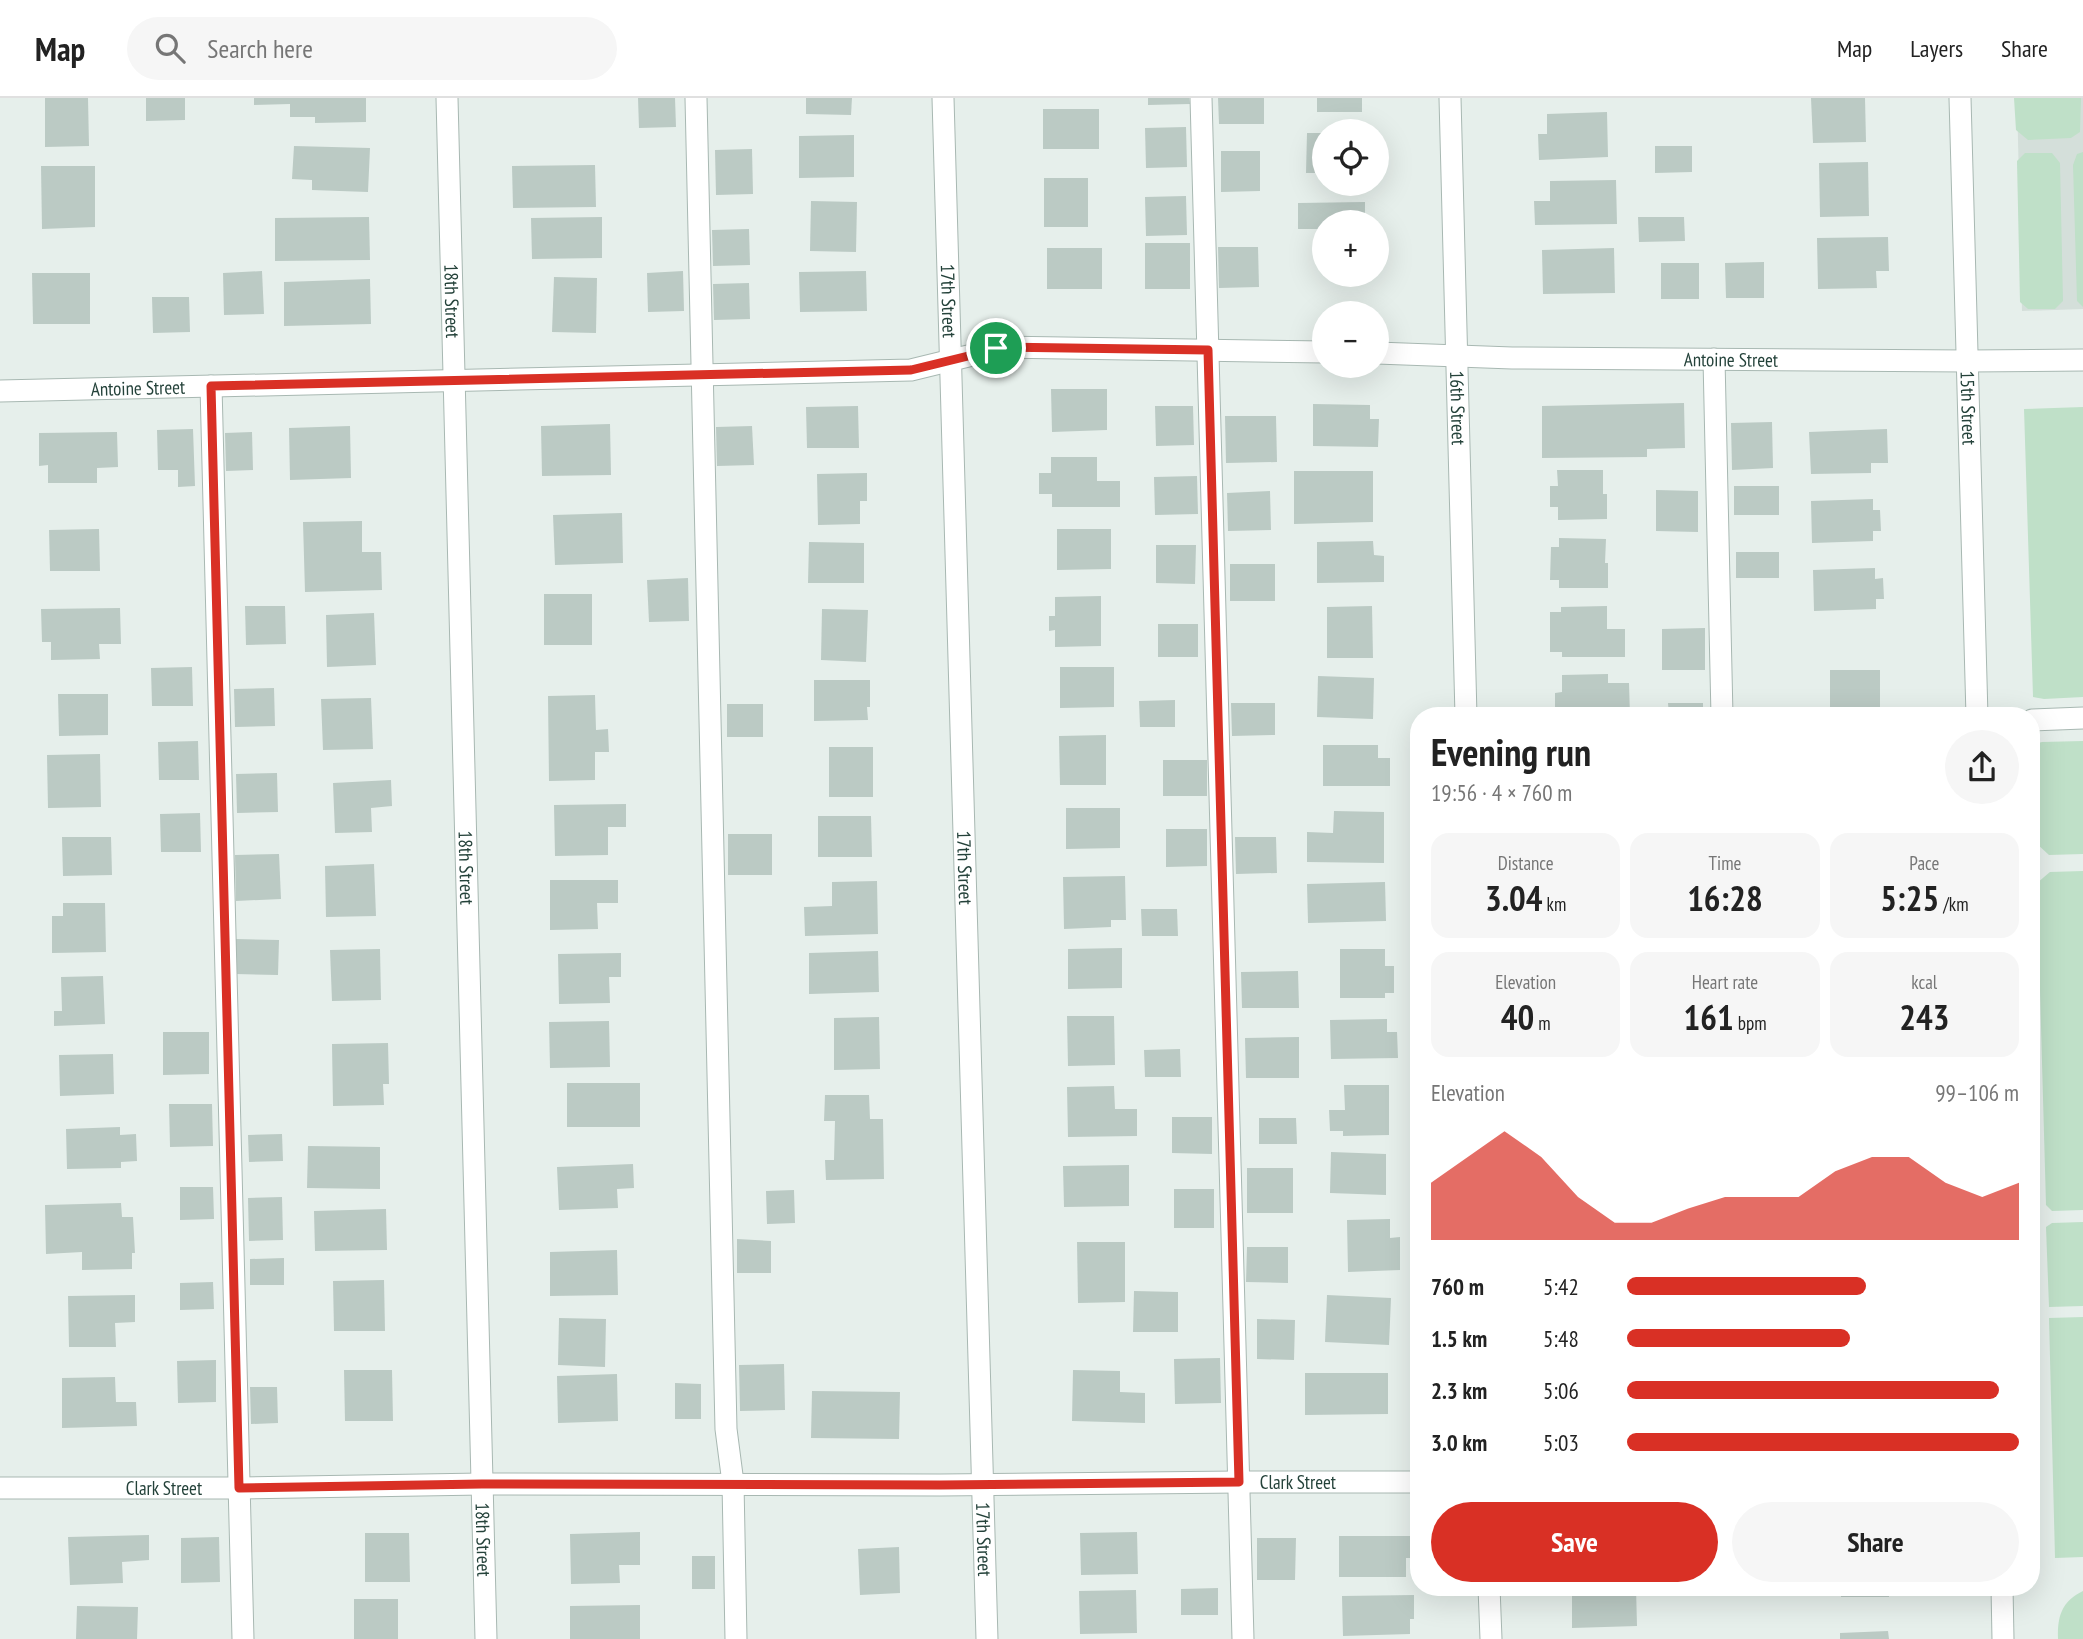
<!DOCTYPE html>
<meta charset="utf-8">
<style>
body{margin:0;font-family:"PT Sans Narrow",sans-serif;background:#f6f6f6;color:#222;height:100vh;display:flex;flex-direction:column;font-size:26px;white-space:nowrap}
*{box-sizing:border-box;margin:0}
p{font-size:23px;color:#767676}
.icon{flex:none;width:38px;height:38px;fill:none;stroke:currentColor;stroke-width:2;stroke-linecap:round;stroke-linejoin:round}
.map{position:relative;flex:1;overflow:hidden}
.drawer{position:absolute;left:1410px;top:609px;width:630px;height:889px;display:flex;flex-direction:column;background:#fff;border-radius:28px;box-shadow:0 7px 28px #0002}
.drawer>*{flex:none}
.fabs{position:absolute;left:1312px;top:21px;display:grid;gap:14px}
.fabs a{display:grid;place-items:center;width:77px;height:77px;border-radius:50%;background:#fff;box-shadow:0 7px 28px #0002;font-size:35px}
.pin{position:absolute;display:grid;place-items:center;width:60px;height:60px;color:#fff;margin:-30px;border:4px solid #fff;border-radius:50%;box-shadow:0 2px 7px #0007}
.round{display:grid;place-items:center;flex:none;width:74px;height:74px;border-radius:37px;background:#f6f6f6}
.overview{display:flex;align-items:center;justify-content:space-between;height:119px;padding:0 21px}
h1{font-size:38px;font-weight:700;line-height:52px}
.stats{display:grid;grid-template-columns:repeat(3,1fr);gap:10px;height:119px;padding:7px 21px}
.stats div{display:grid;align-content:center;border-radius:18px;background:#f6f6f6;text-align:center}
.stats b{font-size:35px;font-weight:700}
.stats small{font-size:19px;font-weight:400}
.stats p{font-size:19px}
.chart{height:196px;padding:14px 21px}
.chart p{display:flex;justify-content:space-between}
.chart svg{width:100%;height:126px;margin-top:7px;fill:#d93025;opacity:.7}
.action{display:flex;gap:14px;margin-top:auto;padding:14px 21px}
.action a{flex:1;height:80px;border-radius:42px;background:#d93025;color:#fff;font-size:28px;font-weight:700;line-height:80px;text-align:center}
.action a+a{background:#f6f6f6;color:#222}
ul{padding:0 21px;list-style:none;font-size:23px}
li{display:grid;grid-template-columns:112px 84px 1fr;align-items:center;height:52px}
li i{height:18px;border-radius:9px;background:#d93025}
header{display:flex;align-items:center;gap:42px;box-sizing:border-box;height:98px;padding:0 35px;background:#fff;border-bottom:2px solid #e0e0e0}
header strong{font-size:33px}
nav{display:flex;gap:38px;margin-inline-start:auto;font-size:24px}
.search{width:490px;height:63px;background:#f6f6f6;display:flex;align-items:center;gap:18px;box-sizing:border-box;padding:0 24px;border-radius:38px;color:#767676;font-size:26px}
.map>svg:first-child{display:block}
.built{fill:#d4dfda}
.green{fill:#bfe0c8}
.building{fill:#bbcac4}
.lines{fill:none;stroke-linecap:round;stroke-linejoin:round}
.minor-casing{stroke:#a8b8b2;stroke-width:23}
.minor{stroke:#fff;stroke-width:21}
.route-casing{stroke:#fff;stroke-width:14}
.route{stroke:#d93025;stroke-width:9}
.labels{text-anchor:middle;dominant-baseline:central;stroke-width:7;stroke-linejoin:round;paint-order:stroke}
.street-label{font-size:19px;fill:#24423a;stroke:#f7fbf9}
</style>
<header>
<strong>Map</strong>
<div class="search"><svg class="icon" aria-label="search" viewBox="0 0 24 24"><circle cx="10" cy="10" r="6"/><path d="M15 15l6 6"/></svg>Search here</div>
<nav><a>Map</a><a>Layers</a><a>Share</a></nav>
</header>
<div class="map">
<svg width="2083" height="1541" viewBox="0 0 2083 1541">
<rect width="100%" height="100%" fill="#e6efeb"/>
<polygon class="built" points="2017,0 2083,0 2083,211 2022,213"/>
<g class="green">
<polygon points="2014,0 2081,0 2080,34 2071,40 2028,42 2016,32"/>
<polygon points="2083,54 2083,209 2077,203 2073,67 2077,56"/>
<polygon points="2025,55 2052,55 2060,65 2063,203 2055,211 2028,211 2020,204 2017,63"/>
<polygon points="2083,309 2083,599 2044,601 2033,599 2024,311"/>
<polygon points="2083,643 2083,756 2049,757 2036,745 2035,646 2042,644"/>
<polygon points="2083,773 2083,1112 2052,1113 2046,1107 2037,785 2050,774"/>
<polygon points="2083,1124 2083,1208 2049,1209 2046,1129 2052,1125"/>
<polygon points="2083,1219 2083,1459 2055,1460 2049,1220"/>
<path d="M 2083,1493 L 2083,1541 L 2058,1541 C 2057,1518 2062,1503 2083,1493 Z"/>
</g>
<g class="building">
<polygon points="45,0 88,0 89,48 45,49"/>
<polygon points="146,0 185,0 185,22 146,23"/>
<polygon points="254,0 366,0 366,24 315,25 315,19 290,19 290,6 254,7"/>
<polygon points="638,0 675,0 676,29 639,30"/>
<polygon points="806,0 852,0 851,17 806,16"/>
<polygon points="1148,0 1189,0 1190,6 1148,7"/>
<polygon points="1218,0 1264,0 1264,26 1219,26"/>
<rect x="1317" y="0" width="45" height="14"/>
<polygon points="1811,0 1865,0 1866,44 1813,45"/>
<rect x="1043" y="11" width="56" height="40"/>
<polygon points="1607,14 1608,59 1539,62 1538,36 1547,36 1547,16"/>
<polygon points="1186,29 1187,69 1146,70 1145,30"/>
<polygon points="1307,35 1325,35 1325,75 1306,75"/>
<polygon points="854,37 854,79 799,80 799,38"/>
<polygon points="294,48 370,50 368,94 312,92 312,82 292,81"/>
<polygon points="1655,48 1692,48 1692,74 1655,75"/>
<polygon points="752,51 753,96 716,97 715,52"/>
<polygon points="1221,53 1260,53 1260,93 1221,94"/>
<polygon points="1868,64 1869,118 1820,119 1819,65"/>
<polygon points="595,67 596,109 513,110 512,68"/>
<polygon points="41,68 95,68 95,129 42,131"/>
<rect x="1044" y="80" width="44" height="49"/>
<polygon points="1616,82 1617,126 1535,127 1534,103 1550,103 1550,83"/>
<polygon points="1186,98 1187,137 1146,138 1145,99"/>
<polygon points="811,103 857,104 856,154 810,153"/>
<polygon points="1365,104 1365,124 1325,124 1325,155 1321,155 1321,131 1298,131 1298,105"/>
<polygon points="369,119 370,162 275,163 275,120"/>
<polygon points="602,119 602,160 532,161 531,120"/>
<polygon points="1638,119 1684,119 1685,143 1639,144"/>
<polygon points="749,131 750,167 713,168 712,132"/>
<polygon points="1888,139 1889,173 1876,173 1877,190 1818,191 1817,140"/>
<rect x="1145" y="145" width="45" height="46"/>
<polygon points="1218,149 1258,149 1259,189 1219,190"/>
<rect x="1047" y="150" width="55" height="41"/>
<polygon points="1614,150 1615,195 1543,196 1542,152"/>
<polygon points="1764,164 1764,200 1726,200 1725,165"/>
<rect x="1661" y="165" width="38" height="36"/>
<polygon points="262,173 264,216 224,217 223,175"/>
<polygon points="683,173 684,213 648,214 647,175"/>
<polygon points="866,173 867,213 800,214 799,174"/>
<polygon points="32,175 90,175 90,226 33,226"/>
<polygon points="554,179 597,180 596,235 552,234"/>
<polygon points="370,181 371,226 284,228 284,184"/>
<polygon points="749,185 750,221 714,222 713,186"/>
<polygon points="152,199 189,199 190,234 153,235"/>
<polygon points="1051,291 1107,291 1107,332 1052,334"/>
<polygon points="1684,305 1685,350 1647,351 1647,359 1542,360 1542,308"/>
<polygon points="1313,306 1370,307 1370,321 1379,321 1378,349 1313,348"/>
<polygon points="858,308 859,350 807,350 806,309"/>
<polygon points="1155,308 1193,308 1194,347 1156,348"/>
<polygon points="1225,318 1276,318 1277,364 1226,365"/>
<polygon points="1772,324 1773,370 1732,372 1731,325"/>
<polygon points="610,326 611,377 542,378 541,328"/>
<polygon points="350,328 351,380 290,382 289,330"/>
<polygon points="752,328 754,367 717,368 716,329"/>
<polygon points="193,331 195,388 178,389 178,372 158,372 157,332"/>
<polygon points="1887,331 1888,365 1871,365 1871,375 1811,376 1809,334"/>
<polygon points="117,334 118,369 97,370 97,385 48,385 48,367 39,368 39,335"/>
<polygon points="252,334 253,372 226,373 225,335"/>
<polygon points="1051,359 1097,359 1097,383 1120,383 1120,409 1052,409 1052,396 1039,396 1039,375 1051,375"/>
<polygon points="1557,372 1603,372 1603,396 1607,396 1607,421 1558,422 1558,409 1550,409 1550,388 1558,388"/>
<polygon points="1294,373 1373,373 1373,424 1294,426"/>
<polygon points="867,375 867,403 860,403 860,426 818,427 817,376"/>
<polygon points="1197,378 1198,416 1155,417 1154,379"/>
<rect x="1734" y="388" width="45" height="29"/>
<polygon points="1656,392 1698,393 1698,434 1656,433"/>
<polygon points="1270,393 1271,432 1228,433 1227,395"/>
<polygon points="1873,401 1873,412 1880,412 1881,433 1873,433 1873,443 1812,445 1811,403"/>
<polygon points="622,415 623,465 555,467 553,417"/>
<polygon points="362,423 362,454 381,454 382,492 305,494 303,424"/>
<polygon points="99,431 100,473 50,473 49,432"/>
<polygon points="1057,431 1111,431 1111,471 1057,472"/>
<polygon points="1559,440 1606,441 1605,465 1608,465 1608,490 1559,490 1559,482 1550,482 1551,449 1559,449"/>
<polygon points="1373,443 1374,457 1384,458 1384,484 1317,485 1317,444"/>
<polygon points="809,444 864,445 864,485 808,485"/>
<polygon points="1156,447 1196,447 1195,486 1156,485"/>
<rect x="1736" y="454" width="43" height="26"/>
<rect x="1230" y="466" width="45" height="37"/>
<polygon points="1875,470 1875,481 1883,480 1884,501 1876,501 1876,511 1814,513 1813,472"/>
<polygon points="688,480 689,523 649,524 647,482"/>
<rect x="544" y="496" width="48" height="51"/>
<polygon points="1101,498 1101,548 1055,549 1055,532 1049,533 1049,518 1055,518 1055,499"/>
<polygon points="245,508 285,508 286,546 246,547"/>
<polygon points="1372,508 1373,560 1327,560 1327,509"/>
<polygon points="1607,508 1607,531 1625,531 1625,559 1562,559 1562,554 1550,554 1550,514 1561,514 1561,509"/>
<polygon points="120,510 121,546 99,546 100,561 51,562 51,544 42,544 41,511"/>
<polygon points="822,511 868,512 866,564 821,562"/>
<polygon points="374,515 376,567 327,569 326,517"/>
<rect x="1158" y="526" width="40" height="33"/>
<polygon points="1705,530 1705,572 1662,572 1662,531"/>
<polygon points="192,569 193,608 152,608 151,570"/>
<polygon points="1060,569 1114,569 1114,609 1060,610"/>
<rect x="1830" y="572" width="50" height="43"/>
<polygon points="1608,576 1608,585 1629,585 1630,618 1562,618 1562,611 1555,611 1555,595 1562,594 1562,577"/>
<polygon points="1318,578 1374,580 1373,621 1317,619"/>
<polygon points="814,582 870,582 870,609 867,609 868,622 814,623"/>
<polygon points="274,590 275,628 235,629 234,591"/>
<polygon points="58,596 108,596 108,637 59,638"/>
<polygon points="595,597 596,632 608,631 609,654 595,654 595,682 549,683 548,598"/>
<polygon points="371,600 373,651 323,652 321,601"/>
<polygon points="1175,602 1175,629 1140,629 1139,603"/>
<polygon points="1231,605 1275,605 1275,637 1232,638"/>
<polygon points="1668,605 1703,605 1703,618 1669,618"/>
<rect x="727" y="606" width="36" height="33"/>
<polygon points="1106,637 1106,687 1060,687 1059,638"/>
<polygon points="198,643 199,682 159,682 158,644"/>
<polygon points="1323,647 1378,647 1378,660 1390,660 1390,688 1323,688"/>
<rect x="829" y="649" width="44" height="50"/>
<polygon points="100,656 101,709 48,710 47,657"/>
<rect x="1163" y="662" width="44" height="36"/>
<polygon points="277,675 278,714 237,715 236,676"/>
<polygon points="391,682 392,708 371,710 372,734 335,735 333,685"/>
<polygon points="626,706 626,729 608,729 608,757 555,758 554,707"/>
<polygon points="1066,710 1120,710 1120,750 1066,751"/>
<polygon points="1334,713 1384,714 1384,765 1307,764 1307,734 1333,735"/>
<polygon points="200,715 201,754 161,754 160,716"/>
<polygon points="818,718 871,718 872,759 818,759"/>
<polygon points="1166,731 1207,731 1207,768 1166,769"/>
<rect x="728" y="736" width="44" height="41"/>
<polygon points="62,739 111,739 112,777 63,778"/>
<polygon points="1235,739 1276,739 1277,775 1236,776"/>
<polygon points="279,756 281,801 236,803 235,757"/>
<polygon points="374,766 376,818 326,819 325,768"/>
<polygon points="1125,778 1126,822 1111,822 1111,829 1064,831 1063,779"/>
<polygon points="550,782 618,782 618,805 597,805 598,831 550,832"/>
<polygon points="877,783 878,836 805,838 804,809 832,808 832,784"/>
<polygon points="1385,784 1386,823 1308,825 1307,786"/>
<polygon points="63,805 105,805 106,854 52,855 52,818 63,818"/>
<polygon points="1141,811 1177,811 1178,838 1142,838"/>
<polygon points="236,841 279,842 278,877 236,876"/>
<polygon points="1122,850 1122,890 1068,891 1068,851"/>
<polygon points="380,851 381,902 332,903 330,852"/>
<polygon points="1340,851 1385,851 1385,868 1394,868 1394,895 1385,895 1385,900 1340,900"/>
<polygon points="878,853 879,894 809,896 809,855"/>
<polygon points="621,855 621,879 609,879 610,905 559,906 558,856"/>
<polygon points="1298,873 1299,910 1242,910 1241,874"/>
<polygon points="103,878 105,926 54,928 54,913 62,913 61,879"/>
<polygon points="1067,918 1114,918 1115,967 1068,968"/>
<polygon points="879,919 880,971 834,972 834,920"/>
<polygon points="1387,921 1387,934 1397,934 1398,960 1331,961 1330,922"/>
<polygon points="609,923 610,969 550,970 549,924"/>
<polygon points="163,934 209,934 209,976 163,977"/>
<polygon points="1299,939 1299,980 1246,980 1245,940"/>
<polygon points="388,945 389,986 383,986 384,1007 333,1008 332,946"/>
<polygon points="1180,951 1181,979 1145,979 1144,952"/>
<polygon points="113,956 114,996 60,998 59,957"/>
<rect x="567" y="985" width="73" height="44"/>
<polygon points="1344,987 1389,987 1389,1037 1343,1038 1343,1033 1330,1033 1329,1012 1345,1012"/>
<polygon points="1114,988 1115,1011 1137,1011 1137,1038 1068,1039 1067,989"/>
<polygon points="825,997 869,997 870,1021 883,1021 884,1081 826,1082 825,1062 834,1062 835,1023 824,1023"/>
<polygon points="169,1006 212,1006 213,1048 170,1049"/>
<polygon points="1172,1019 1212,1019 1212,1056 1172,1055"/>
<polygon points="1259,1020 1296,1020 1297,1046 1259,1046"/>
<polygon points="120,1029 120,1037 136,1036 137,1063 121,1064 121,1070 67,1071 66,1031"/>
<polygon points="282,1036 283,1063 249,1064 248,1037"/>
<polygon points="308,1048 380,1049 380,1091 307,1090"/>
<polygon points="1331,1054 1386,1056 1386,1097 1330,1095"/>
<polygon points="633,1066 634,1090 617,1091 618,1110 559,1112 557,1069"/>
<polygon points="1129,1067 1129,1108 1064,1109 1063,1068"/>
<rect x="1247" y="1070" width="46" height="45"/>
<polygon points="180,1089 213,1089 214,1121 180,1122"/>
<rect x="1174" y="1091" width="40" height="39"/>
<polygon points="794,1092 795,1125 767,1126 766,1093"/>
<polygon points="282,1099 283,1142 249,1143 248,1100"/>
<polygon points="121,1105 122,1119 133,1119 135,1155 132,1155 132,1171 82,1172 82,1154 46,1156 45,1107"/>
<polygon points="386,1111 387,1152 315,1153 314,1113"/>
<polygon points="1390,1121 1390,1140 1400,1139 1400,1172 1348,1174 1347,1122"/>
<polygon points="737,1141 771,1143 771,1175 737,1175"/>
<polygon points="1077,1144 1125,1144 1125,1204 1078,1205"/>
<polygon points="1247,1149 1288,1149 1288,1185 1246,1184"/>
<polygon points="617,1152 618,1197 550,1198 550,1154"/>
<polygon points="284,1160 284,1187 250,1187 250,1161"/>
<polygon points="384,1182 385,1233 334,1233 333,1183"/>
<polygon points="213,1184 214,1211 180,1212 180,1185"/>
<polygon points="1134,1193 1178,1194 1178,1234 1133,1234"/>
<polygon points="135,1197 135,1224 115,1225 116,1249 69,1249 68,1198"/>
<polygon points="1327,1197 1391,1200 1389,1247 1325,1244"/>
<polygon points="559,1220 606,1221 605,1269 558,1267"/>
<polygon points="1257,1221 1295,1222 1294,1262 1257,1261"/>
<polygon points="1220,1260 1221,1305 1175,1306 1174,1261"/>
<polygon points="216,1262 216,1304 178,1305 177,1263"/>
<polygon points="784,1266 785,1312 740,1313 739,1267"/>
<polygon points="344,1272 392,1272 393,1323 345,1323"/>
<polygon points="1073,1272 1120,1273 1120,1294 1145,1295 1145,1325 1072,1323"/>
<polygon points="1305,1275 1388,1275 1388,1316 1305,1317"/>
<polygon points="617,1276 618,1323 558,1325 557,1278"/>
<polygon points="115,1279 116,1304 136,1304 137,1328 62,1330 62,1280"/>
<polygon points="675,1285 701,1286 701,1321 675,1321"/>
<polygon points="250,1289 277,1289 278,1325 251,1326"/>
<polygon points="812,1293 900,1294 899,1341 811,1340"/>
<polygon points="640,1434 640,1467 619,1467 620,1485 571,1486 570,1436"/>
<polygon points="1137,1434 1138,1476 1081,1477 1080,1435"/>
<polygon points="365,1435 409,1435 410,1484 365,1484"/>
<polygon points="149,1437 149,1462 122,1464 123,1485 70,1487 68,1439"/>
<polygon points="1339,1438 1414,1438 1414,1460 1406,1460 1406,1479 1339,1479"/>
<polygon points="219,1439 220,1484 181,1485 181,1440"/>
<polygon points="1257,1440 1296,1440 1295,1482 1257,1482"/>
<polygon points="899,1449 900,1495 860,1497 858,1451"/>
<rect x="692" y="1458" width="23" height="33"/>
<polygon points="1572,1489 1636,1489 1637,1528 1572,1530"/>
<rect x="1841" y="1489" width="48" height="10"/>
<polygon points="1218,1490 1218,1517 1181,1517 1181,1491"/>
<polygon points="1136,1492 1137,1535 1080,1536 1079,1493"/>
<polygon points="1414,1497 1414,1521 1410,1521 1410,1536 1343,1538 1342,1498"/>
<rect x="354" y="1501" width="44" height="40"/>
<polygon points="640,1507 640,1541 570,1541 570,1508"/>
<polygon points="77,1508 138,1509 137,1541 76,1541"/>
<polygon points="1888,1533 1889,1541 1840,1541 1840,1535"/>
</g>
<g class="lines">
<g class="minor-casing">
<g id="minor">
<path id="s1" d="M 447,0 L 486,1541"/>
<polyline points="696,0 726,1331 733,1385 736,1541"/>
<path id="s2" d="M 943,0 L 987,1541"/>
<polyline points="1201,0 1243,1541"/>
<path id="s3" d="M 1450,0 L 1466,618"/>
<path id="s4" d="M 1960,0 L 1977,618"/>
<path id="s5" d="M 1377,255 L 1512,260 L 1968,263 L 2083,262"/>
<polyline points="1714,261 1722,618"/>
<polyline points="211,288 243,1541"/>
<path id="s6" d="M 0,293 L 911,272 L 1005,249 L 1325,254"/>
<polyline points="2032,622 2083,620"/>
<path id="s7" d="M 0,1390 L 239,1390 L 482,1386 L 940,1387 L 1239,1384 L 1419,1384"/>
<polyline points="1489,1489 1491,1541"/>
<polyline points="2002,1489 2003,1541"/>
</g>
</g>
<use href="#minor" class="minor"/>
</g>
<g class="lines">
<g class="route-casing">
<polygon id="route" points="1005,249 1208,252 1239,1384 940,1387 482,1386 239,1390 211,288 911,272"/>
</g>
<use href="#route" class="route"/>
</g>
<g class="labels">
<g class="street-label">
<text stroke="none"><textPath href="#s1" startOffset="203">18th Street</textPath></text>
<text stroke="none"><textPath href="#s2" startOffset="203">17th Street</textPath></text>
<text stroke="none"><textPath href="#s5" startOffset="354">Antoine Street</textPath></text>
<text stroke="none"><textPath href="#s6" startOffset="138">Antoine Street</textPath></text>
<text stroke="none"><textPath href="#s3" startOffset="310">16th Street</textPath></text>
<text stroke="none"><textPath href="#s4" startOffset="310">15th Street</textPath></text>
<text stroke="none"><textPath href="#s1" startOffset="770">18th Street</textPath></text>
<text stroke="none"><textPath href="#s2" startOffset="770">17th Street</textPath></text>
<text stroke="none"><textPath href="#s7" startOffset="1298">Clark Street</textPath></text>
<text stroke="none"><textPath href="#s7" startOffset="164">Clark Street</textPath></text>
<text stroke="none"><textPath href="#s1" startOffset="1442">18th Street</textPath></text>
<text stroke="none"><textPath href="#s2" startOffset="1442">17th Street</textPath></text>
</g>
</g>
</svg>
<div class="fabs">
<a><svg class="icon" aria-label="locate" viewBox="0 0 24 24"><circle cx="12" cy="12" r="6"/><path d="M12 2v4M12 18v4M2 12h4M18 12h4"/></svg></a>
<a>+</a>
<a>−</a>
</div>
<div class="pin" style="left:996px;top:250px;background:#1e9e55"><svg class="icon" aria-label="arrive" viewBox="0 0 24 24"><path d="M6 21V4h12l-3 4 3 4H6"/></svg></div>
<section class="drawer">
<div class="overview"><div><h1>Evening run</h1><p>19:56 · 4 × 760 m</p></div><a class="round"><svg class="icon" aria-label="share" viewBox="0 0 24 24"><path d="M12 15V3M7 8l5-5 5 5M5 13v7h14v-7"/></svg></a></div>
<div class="stats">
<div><p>Distance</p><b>3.04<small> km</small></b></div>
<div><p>Time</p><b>16:28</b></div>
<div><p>Pace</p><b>5:25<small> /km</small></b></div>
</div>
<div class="stats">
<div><p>Elevation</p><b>40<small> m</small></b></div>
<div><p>Heart rate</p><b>161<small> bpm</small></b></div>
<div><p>kcal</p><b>243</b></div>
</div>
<div class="chart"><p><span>Elevation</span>99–106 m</p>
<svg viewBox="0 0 160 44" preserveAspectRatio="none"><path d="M0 44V24L10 15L20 6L30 15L40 29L50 38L60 38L70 33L80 29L90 29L100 29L110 20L120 15L130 15L140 24L150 29L160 24V44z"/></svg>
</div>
<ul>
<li><b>760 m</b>5:42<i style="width:61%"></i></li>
<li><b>1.5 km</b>5:48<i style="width:57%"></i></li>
<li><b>2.3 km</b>5:06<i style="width:95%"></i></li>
<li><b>3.0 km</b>5:03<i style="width:100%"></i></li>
</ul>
<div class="action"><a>Save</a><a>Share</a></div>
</section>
</div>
